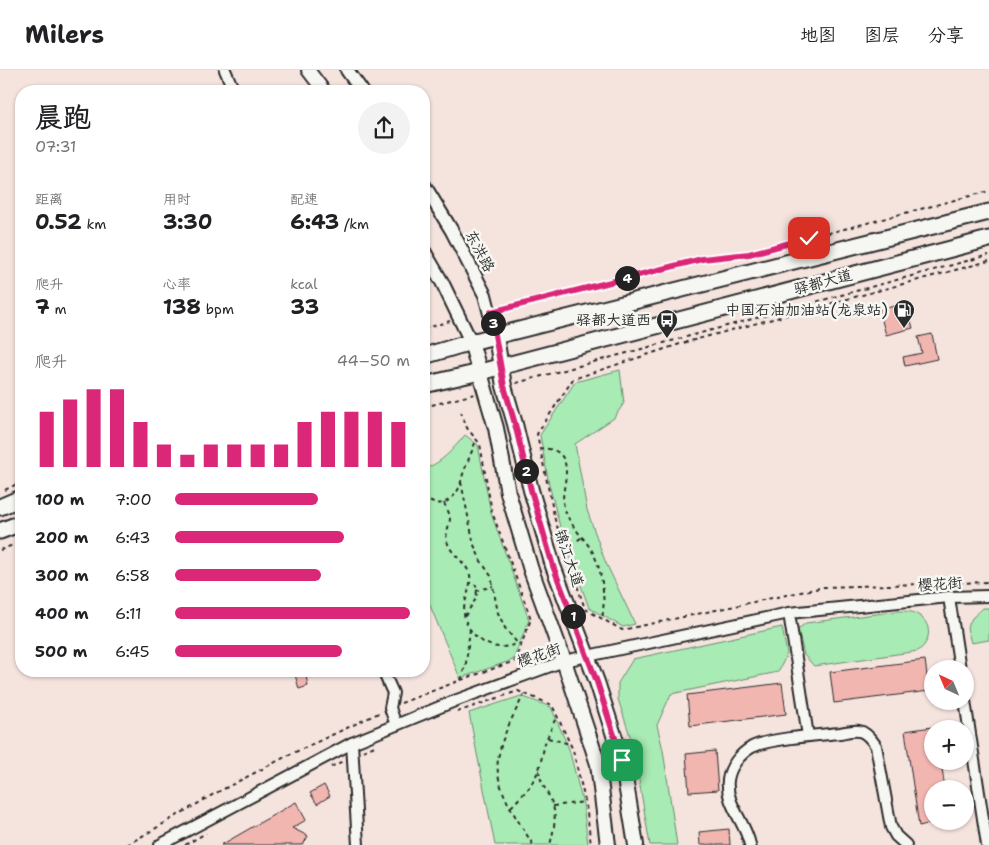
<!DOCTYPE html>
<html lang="zh">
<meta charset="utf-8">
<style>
body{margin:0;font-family:"Shantell Sans","LXGW WenKai TC",sans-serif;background:#f2f2f2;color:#202124;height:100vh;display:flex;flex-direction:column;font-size:19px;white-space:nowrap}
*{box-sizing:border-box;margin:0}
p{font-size:16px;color:#757577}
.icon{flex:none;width:28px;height:28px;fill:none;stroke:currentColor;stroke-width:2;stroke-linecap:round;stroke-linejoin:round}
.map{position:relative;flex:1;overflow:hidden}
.drawer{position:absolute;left:15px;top:15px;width:415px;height:592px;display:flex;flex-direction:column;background:#fff;border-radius:20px;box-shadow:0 1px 4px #0004}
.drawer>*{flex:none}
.needle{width:32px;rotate:316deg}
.fabs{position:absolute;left:924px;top:590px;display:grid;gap:10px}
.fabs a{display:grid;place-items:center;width:50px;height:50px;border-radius:50%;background:#fff;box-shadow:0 1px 4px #0004;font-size:25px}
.pin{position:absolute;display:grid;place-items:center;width:42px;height:42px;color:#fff;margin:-21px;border-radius:10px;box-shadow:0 2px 8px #0006}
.km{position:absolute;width:25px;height:25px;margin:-12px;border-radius:50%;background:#222;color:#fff;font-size:14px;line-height:25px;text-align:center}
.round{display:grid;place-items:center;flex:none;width:52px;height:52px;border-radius:26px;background:#f2f2f2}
.overview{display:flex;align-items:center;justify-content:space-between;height:85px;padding:0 20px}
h1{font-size:28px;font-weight:700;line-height:38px}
.stats{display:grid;grid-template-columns:repeat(3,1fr);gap:8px;height:85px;padding:5px 20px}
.stats div{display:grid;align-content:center}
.stats b{font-size:21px;font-weight:700}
.stats small{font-size:14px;font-weight:400}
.stats p{font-size:14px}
.chart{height:140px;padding:10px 20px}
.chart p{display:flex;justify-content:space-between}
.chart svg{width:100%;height:90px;margin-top:5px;stroke:#db2777;stroke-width:6}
ul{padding:0 20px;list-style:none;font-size:16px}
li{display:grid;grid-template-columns:80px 60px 1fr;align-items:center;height:38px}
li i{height:12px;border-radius:6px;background:#db2777}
header{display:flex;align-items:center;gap:30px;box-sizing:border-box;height:70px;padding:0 25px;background:#fff;border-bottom:1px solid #e0e0e0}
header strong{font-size:24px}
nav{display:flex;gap:28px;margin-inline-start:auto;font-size:18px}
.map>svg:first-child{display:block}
.green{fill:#a9ebb4;stroke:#6a8b70}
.building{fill:#f2b6b1;stroke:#2b2b2b}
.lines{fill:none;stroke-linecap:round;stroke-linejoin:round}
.minor-casing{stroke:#2b2b2b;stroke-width:14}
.tertiary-casing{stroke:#2b2b2b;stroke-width:16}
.secondary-casing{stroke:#2b2b2b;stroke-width:18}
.primary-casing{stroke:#2b2b2b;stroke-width:19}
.path{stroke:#2b2b2b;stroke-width:2;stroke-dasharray:4 4;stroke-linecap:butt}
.minor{stroke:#f6f6f2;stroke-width:10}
.tertiary{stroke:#f6f6f2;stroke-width:12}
.secondary{stroke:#f6f6f2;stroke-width:14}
.primary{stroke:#f6f6f2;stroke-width:15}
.route-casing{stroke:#fff;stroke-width:10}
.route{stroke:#db2777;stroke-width:6}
.labels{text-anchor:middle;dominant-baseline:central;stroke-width:5;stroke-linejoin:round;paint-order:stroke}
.street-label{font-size:15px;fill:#2b2b2b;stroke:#f6f6f2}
.poi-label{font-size:15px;fill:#2b2b2b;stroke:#f6f6f2;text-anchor:end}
</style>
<header>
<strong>Milers</strong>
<nav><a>地图</a><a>图层</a><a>分享</a></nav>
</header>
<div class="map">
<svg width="989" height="775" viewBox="0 0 989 775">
<rect width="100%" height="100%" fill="#f5e3de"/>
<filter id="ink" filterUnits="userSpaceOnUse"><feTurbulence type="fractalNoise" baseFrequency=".02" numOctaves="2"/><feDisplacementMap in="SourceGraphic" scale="10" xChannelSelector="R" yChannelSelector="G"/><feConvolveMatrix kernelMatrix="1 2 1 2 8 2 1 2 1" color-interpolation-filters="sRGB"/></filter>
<g filter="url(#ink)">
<g class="green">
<polygon points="620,300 624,333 614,348 575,374 587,440 605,491 635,554 623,557 589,538 559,453 549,414 540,365 575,312"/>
<path d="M 465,365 L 478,375 L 491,443 L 529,550 L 513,590 L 460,608 L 424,521 L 424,399 C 442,393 453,379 465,365 Z"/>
<polygon points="983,538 989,538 989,570 971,573 967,558 972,548"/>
<path d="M 899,541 C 905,541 913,541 918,545 C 933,554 931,572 918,581 L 814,596 L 804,585 L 798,559 L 806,553 Z"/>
<polygon points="782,557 787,584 778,602 671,624 657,655 663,680 677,775 650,775 633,675 618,629 618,613 633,589"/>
<polygon points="521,626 551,637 569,679 583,734 588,775 495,775 469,643"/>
</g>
<g class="building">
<polygon points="906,233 913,258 886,265 879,240"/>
<polygon points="932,264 937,289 905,296 903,287 922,283 918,267"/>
<polygon points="925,590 929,621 834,633 830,602"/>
<polygon points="294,601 305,601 308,616 299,619"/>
<polygon points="782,613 786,644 690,656 687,625"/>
<polygon points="932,657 932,691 941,691 945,719 932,719 932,753 919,756 905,661"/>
<polygon points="715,681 718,720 689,722 686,684"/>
<polygon points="324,715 330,726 317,734 310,723"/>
<polygon points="296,732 306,750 292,758 308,766 303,775 221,775"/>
<polygon points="729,759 730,775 700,775 699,762"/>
</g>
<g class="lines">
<g class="minor-casing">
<g id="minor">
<polyline points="225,0 234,21"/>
<polyline points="949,527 960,599"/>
<polyline points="789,543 808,666"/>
<polyline points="383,601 393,623 390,638 396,655"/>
<polyline points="965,631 987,775"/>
<polyline points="352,673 358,775"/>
<polyline points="160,775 352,673 457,630 564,591 789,543 949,527 989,526"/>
<path d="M 750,775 C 746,752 725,735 728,710 C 730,696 740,684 752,677 C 770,668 819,665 840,663 C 846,662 853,660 859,661 C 866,662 872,670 876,676 L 891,757 L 896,766 L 906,775"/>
</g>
</g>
<g class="tertiary-casing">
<g id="tertiary">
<polyline points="308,0 324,21"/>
<polyline points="347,0 362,21"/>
<polyline points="424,115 452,161 485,225 496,267"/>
<polyline points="424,181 442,212 471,272"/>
</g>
</g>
<g class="secondary-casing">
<g id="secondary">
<polyline points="496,267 504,316 515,354 531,420 553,496 597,612 622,690 636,775"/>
<polyline points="471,272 496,358 508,423 531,500 564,591 598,694 608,775"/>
</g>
</g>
<g class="primary-casing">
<g id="primary">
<polyline points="424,286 471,272 989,142"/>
<polyline points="424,315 480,302 989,169"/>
<polyline points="0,437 21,428"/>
<polyline points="0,461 21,453"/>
</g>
</g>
<g class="path">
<polyline points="989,191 683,273 573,309 537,364 555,450 585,539 622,560 824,517 989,512"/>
<polyline points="501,240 702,189 749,184 989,121"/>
<polyline points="424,259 450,251"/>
<polyline points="516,313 989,185"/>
<polyline points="424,337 475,324"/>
<path d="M 539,378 C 549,379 558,379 563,388 C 571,403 560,422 564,437 C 569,455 581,464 591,479 C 602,498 606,528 602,549"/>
<polyline points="461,412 474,475 481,491 491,506 498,543 505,558 518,574"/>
<polyline points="5,420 21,412"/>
<path d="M 424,426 C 435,440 452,433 459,418 C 461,415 461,410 462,407 C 466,395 471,384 475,373"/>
<path d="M 444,433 C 446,438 450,443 450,448 C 450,455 445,462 447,470 C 449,484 466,491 470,505 C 472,518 463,531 464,543 C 465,560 483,577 500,577 C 508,577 516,574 523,573"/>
<polyline points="0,480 21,472"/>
<polyline points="565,480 582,467"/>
<polyline points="476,521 493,516"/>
<polyline points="465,546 477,527 476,515 471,516"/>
<polyline points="461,610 466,593 470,559"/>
<path d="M 524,624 C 515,643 503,663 499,684 C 491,716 518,749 533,775"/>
<polyline points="401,633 461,610 515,591 531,549 492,442 480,374 467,358 461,342"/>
<polyline points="457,642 518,621 552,635 573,680 586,735 591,775"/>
<polyline points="548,668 570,674"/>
<polyline points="363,681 377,675"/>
<polyline points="331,697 343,691"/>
<path d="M 539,700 C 540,714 549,723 553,736 C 557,749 553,762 550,775"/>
<polyline points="553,736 585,732"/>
<polyline points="511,737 529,718 539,700 545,673 557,645"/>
<polyline points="127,775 214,724 289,685 381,642"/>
<polyline points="185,775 206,763"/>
</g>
<use href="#minor" class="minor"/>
<use href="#tertiary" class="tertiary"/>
<use href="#secondary" class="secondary"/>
<use href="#primary" class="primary"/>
</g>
</g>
<g class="lines" filter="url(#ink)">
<g class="route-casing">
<polyline id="route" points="622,690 597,612 553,496 531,420 515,354 504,316 491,242 702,189 749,184 809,168"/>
</g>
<use href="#route" class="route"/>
</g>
<defs>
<g id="fuel-pin" transform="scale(1.125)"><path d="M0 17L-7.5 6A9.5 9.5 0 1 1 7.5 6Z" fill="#2b2b2b" stroke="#f6f6f2"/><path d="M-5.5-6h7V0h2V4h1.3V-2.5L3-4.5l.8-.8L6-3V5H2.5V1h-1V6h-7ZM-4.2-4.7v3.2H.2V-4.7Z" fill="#fff"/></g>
<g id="bus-pin" transform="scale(1.125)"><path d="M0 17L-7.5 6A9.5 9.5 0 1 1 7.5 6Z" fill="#2b2b2b" stroke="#f6f6f2"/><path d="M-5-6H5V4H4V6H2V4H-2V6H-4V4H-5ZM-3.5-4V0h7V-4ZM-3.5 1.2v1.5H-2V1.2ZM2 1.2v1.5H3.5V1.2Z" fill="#fff"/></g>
</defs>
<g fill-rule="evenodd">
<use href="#fuel-pin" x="904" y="240"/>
<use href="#bus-pin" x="667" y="250"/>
</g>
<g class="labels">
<g class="street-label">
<text transform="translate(480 181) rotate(62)">东洪路</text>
<text transform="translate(823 212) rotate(-15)">驿都大道</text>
<text transform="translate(569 488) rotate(71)">锦江大道</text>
<text transform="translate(940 514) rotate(-4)">樱花街</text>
<text transform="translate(539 585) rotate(-19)">樱花街</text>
</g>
<g class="poi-label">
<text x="888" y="240">中国石油加油站(龙泉站)</text>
<text x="651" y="250">驿都大道西</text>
</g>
</g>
</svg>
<div class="fabs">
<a><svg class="needle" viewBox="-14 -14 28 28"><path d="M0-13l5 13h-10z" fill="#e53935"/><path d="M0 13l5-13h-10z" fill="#757577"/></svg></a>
<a>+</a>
<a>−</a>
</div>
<div class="pin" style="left:622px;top:690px;background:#1e9e55"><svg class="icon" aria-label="arrive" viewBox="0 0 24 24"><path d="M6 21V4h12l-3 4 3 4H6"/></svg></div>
<div class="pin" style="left:809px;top:168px;background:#d93025"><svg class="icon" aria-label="check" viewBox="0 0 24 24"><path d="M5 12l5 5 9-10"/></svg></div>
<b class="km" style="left:573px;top:546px">1</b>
<b class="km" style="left:526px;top:401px">2</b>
<b class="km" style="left:493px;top:253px">3</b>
<b class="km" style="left:627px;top:208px">4</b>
<section class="drawer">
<div class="overview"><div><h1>晨跑</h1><p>07:31</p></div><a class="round"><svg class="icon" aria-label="share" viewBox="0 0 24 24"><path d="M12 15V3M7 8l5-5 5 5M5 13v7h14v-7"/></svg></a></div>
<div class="stats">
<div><p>距离</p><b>0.52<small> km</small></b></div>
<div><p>用时</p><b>3:30</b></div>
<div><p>配速</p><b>6:43<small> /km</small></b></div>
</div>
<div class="stats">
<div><p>爬升</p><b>7<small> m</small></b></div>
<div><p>心率</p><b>138<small> bpm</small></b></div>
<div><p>kcal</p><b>33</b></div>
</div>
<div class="chart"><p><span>爬升</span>44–50 m</p>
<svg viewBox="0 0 160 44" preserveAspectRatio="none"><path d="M5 44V17M15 44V11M25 44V6M35 44V6M45 44V22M55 44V33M65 44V38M75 44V33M85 44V33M95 44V33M105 44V33M115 44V22M125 44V17M135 44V17M145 44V17M155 44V22"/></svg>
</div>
<ul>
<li><b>100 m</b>7:00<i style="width:61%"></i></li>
<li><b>200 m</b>6:43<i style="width:72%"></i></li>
<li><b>300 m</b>6:58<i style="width:62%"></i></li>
<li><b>400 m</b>6:11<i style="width:100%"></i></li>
<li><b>500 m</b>6:45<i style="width:71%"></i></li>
</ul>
</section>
</div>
